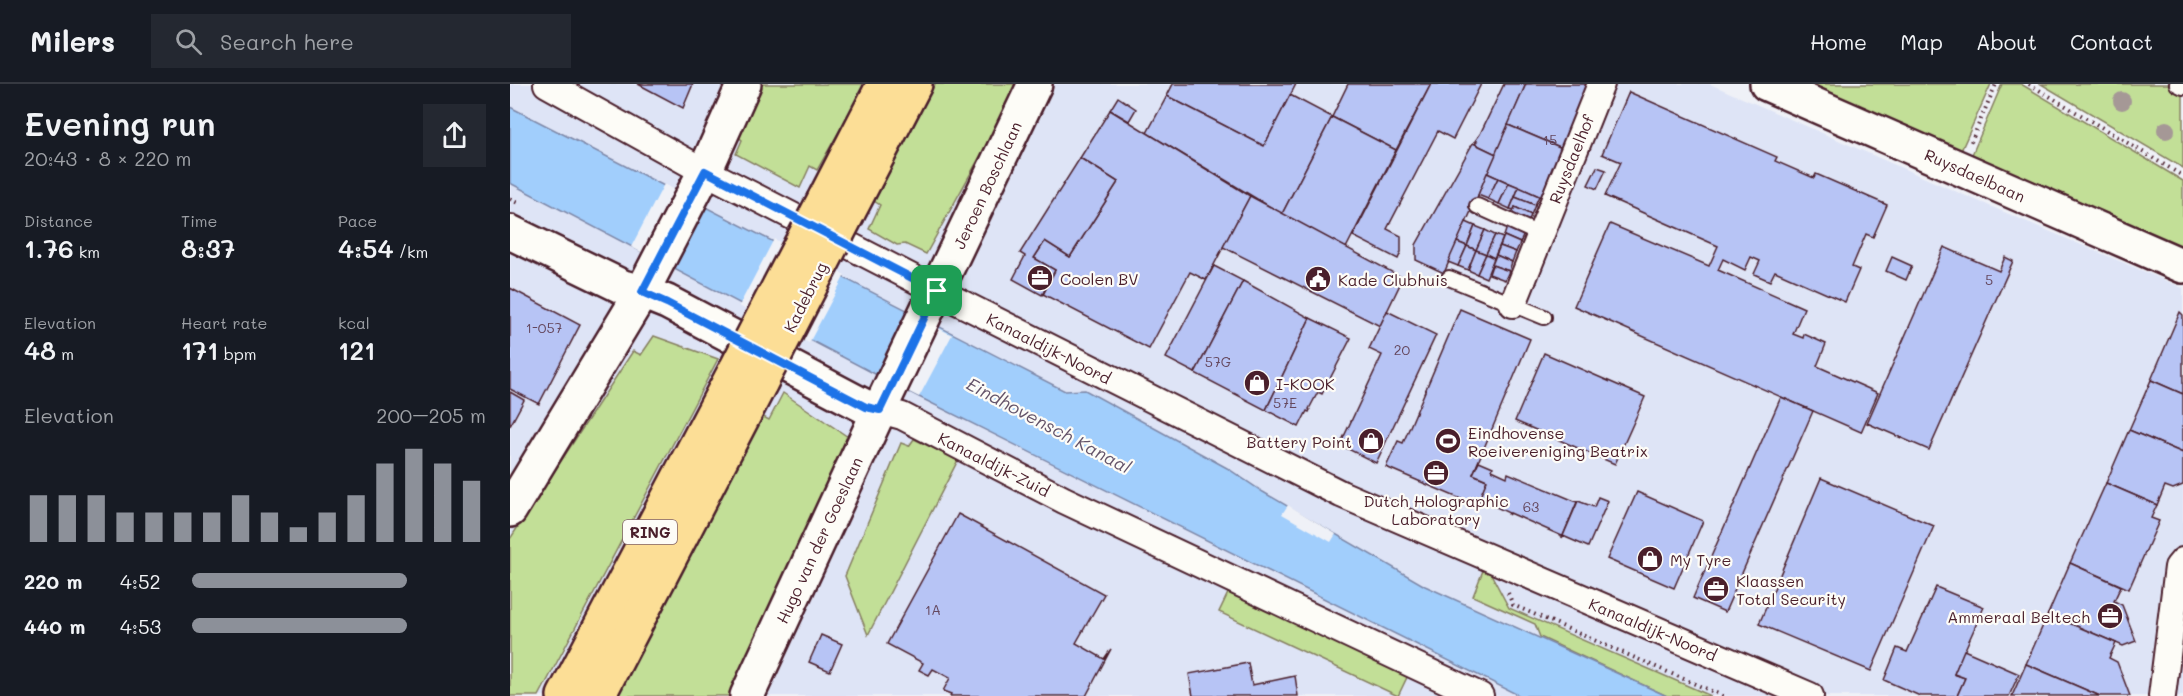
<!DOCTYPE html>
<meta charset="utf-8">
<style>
body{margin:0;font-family:Mali,sans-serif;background:#242831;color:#f1f3f6;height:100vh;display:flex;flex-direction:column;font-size:22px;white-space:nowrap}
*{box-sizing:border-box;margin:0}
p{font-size:20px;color:#9ea1a6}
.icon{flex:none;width:33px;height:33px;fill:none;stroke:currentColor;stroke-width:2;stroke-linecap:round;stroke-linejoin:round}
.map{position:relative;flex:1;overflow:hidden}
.sheet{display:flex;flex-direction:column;background:#171b24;width:510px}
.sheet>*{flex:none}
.pin{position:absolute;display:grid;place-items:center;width:51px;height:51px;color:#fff;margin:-26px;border-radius:12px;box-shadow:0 3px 9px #0006}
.round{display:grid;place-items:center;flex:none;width:63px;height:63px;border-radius:0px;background:#242831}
.headline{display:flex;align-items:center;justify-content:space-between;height:102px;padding:0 24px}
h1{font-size:33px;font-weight:600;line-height:45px}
.figures{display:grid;grid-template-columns:repeat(3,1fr);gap:9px;height:102px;padding:6px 24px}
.figures div{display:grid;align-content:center}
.figures b{font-size:26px;font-weight:600}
.figures small{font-size:16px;font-weight:400}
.figures p{font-size:16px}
.chart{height:168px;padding:12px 24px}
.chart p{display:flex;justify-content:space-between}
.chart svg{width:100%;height:108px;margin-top:6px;stroke:#8c9099;stroke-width:6}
ul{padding:0 24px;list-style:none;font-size:20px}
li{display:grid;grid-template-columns:96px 72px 1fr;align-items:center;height:45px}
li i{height:15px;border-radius:8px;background:#8c9099}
header{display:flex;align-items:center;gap:36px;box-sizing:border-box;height:84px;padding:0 30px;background:#171b24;border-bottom:2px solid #363941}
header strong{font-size:28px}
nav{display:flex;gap:33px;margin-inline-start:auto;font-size:21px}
.search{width:420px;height:54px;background:#242831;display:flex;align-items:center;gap:15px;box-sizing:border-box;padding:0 21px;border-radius:0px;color:#9ea1a6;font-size:22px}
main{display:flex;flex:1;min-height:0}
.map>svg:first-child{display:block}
.built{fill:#dee4f6}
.green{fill:#c2df97;stroke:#867f61;stroke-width:1.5}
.water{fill:#a1cefc;stroke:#7e88a8;stroke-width:1.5}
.pier{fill:#eff1f7}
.building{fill:#b7c4f5;stroke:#4a1f2b;stroke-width:1.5}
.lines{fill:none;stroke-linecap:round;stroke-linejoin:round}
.lane-casing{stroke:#4a1f2b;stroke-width:18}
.street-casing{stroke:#4a1f2b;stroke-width:30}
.secondary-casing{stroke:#4a1f2b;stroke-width:38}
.primary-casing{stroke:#4a1f2b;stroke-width:38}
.path{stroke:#4a1f2b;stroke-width:4;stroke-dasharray:1.5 4.5;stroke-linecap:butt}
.lane{stroke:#fdfcf7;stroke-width:14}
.street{stroke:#fdfcf7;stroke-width:26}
.secondary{stroke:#fdfcf7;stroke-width:33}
.primary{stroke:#fcde96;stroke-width:33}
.primary-bridge-casing{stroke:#4a1f2b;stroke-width:38;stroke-linecap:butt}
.primary-bridge{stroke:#fcde96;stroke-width:33}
.tree{fill:#a59896}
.route-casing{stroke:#fff;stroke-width:12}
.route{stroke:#1a73e8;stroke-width:8}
.labels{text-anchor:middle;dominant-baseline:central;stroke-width:4.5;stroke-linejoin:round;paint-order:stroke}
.number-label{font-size:14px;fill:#65485e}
.shield{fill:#fdfcf7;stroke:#806168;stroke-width:1.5}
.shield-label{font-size:15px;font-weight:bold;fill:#4a1f2b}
.street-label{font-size:16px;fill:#4a1f2b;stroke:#fdfcf7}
.poi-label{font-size:16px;fill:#4a1f2b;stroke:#fdfcf7;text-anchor:start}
.water-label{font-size:18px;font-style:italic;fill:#64546a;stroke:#fdfcf7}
</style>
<header>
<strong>Milers</strong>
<div class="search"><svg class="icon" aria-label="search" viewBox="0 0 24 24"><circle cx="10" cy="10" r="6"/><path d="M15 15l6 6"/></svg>Search here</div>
<nav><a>Home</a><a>Map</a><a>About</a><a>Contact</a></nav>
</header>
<main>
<section class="sheet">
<div class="headline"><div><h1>Evening run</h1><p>20:43 · 8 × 220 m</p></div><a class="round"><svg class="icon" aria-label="share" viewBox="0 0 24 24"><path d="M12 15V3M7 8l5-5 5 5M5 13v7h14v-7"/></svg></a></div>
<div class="figures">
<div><p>Distance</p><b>1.76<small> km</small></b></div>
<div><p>Time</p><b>8:37</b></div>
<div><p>Pace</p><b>4:54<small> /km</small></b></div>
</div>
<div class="figures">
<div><p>Elevation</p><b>48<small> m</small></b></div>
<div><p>Heart rate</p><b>171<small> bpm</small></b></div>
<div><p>kcal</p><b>121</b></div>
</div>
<div class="chart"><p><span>Elevation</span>200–205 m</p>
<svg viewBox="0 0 160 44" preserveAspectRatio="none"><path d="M5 44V25M15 44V25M25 44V25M35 44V32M45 44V32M55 44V32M65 44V32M75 44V25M85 44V32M95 44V38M105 44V32M115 44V25M125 44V12M135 44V6M145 44V12M155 44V19"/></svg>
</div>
<ul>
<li><b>220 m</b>4:52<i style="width:73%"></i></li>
<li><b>440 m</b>4:53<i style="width:73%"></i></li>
</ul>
</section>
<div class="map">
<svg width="1673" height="612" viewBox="0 0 1673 612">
<rect width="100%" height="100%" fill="#eff1f7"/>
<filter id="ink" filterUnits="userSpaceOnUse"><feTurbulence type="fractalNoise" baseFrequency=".0167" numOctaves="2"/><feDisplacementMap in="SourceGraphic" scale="12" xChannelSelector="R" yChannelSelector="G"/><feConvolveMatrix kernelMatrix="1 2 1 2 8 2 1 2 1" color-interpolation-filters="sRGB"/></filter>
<g filter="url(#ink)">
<polygon class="built" points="0,0 1200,0 1447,108 1673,204 1673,612 0,612"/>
<g class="green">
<polygon points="252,0 356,0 307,86 300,82 290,104 226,70 232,56 227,52"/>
<polygon points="425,0 510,0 416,170 395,160 387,161 359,145 370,121 364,117"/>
<polygon points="1292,0 1481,0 1450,69"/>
<polygon points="1492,0 1511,0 1673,97 1673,167 1461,73"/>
<polygon points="1531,0 1673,0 1673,84"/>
<polygon points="144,252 208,275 29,612 0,612 0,455 123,267 131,271"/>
<polygon points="273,309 341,355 223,612 105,612 246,329 259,336"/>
<polygon points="404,355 448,376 358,551 335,492 391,359 399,362"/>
<polygon points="974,484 980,488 999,524 1201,612 1157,612 1030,553 1025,540 963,512"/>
<polygon points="721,503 900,587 888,612 709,528"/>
</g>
<polygon class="water" points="0,23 555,307 575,306 717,384 753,408 915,502 1157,612 1010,612 409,313 0,99"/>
<g class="pier">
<polygon points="154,100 197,123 164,185 121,163"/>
<polygon points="264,155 335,191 299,259 229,222"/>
<polygon points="398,228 442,251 409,313 366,291"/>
<polygon points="778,421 826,450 821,458 772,430"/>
</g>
<g class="building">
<polygon points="128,0 183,0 173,24"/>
<polygon points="663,0 786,0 754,62 657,12"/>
<polygon points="838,0 921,0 886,66 822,33"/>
<polygon points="921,0 971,0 943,55 928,47 877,145 891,152 891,168 888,175 843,152"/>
<polygon points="994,0 1016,0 986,70 965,60 967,57 965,57 970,50"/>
<polygon points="1016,0 1077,0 1052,64 998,41"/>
<polygon points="1119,8 1267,73 1265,77 1304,94 1306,90 1377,121 1363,153 1356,150 1342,183 1349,186 1335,218 1265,187 1260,197 1244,190 1250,177 1241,173 1235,186 1213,175 1208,186 1294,224 1283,250 1293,254 1294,250 1316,260 1307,282 1368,309 1351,348 1064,222 1100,140 1199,182 1208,162 1095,112 1111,78 1092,70"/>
<polygon points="780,11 822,33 772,130 637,49 657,12 754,62"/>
<polygon points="608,13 626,25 619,37 600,26"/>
<polygon points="600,26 740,112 696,196 680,188 639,265 533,210 533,211 545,186 524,174 535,157 560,173 608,98 570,74"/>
<polygon points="822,33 886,66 836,164 772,130"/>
<polygon points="998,41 1052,64 1033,114 977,89"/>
<polygon points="963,59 986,70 934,189 906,176 906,161"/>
<polygon points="570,74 608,98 560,173 535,157 524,174 545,186 532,211 503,195 515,172 510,169"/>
<polygon points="1087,83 1096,86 1087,105 1078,101"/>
<polygon points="977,89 988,94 978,115 968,111"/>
<polygon points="988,94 999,99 989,120 978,115"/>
<polygon points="999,99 1009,103 1000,125 989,120"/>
<polygon points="1009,103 1029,112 1025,121 1005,113"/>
<polygon points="740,112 893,194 870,242 713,163"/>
<polygon points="1005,113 1025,121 1021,131 1005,123 1004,126 1000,125"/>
<polygon points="1005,123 1021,131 1017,141 1001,133"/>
<polygon points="956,138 965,142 957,162 947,158"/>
<polygon points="965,142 975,146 966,166 957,162"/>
<polygon points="997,143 1014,150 1010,159 994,152"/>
<polygon points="975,146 985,151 976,170 966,166"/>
<polygon points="985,151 993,154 984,174 976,170"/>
<polygon points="994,152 1010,159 1006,168 990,162"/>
<polygon points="947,158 957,162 948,182 938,178"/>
<polygon points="957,162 966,166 958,186 948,182"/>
<polygon points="990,162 1006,168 1002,178 986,171"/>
<polygon points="1434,163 1489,187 1495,173 1503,177 1419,366 1357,339"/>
<polygon points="966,166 976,170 967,190 958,186"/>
<polygon points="976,170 984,174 976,194 967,190"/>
<polygon points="986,171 1002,178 999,187 982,181"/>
<polygon points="1382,173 1402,182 1396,196 1376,187"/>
<polygon points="982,181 999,187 995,196 979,190"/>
<polygon points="704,182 733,197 685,289 656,274"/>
<polygon points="733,197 800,234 756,326 685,289"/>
<polygon points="0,204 70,241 29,320 0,305"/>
<polygon points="950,225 1020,255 963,390 977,396 967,422 876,383 888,357 893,359"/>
<polygon points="877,227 926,251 866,379 830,361 872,271 859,265"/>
<polygon points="1670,228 1673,231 1673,310 1641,296"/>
<polygon points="800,234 841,254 812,310 808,308 799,325 800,326 799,328 797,327 789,343 756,326"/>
<polygon points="1034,269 1135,313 1105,380 1005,337"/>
<polygon points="1641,296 1673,310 1673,369 1619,346"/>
<polygon points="0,308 14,316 0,342"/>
<polygon points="1271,313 1303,327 1215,528 1183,514"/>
<polygon points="1619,346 1673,369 1673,401 1663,405 1655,402 1647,421 1596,399"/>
<polygon points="969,377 983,383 982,386 997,393 998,389 1067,418 1052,454 1052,452 1000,429 998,431 999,429 969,415 977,396 963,390"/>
<polygon points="1311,394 1424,442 1361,587 1249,540"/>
<polygon points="1596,399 1647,421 1641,434 1649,437 1619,505 1560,479"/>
<polygon points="1127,408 1193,437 1164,504 1097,475"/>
<polygon points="1088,413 1098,417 1078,463 1053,452 1068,417 1084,423"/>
<polygon points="448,430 594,510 566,559 594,575 601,565 576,612 440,612 441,610 433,607 440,594 423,585 419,591 409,586 413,579 377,560"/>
<polygon points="1560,479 1611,502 1604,517 1612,521 1626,557 1613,562 1538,530"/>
<polygon points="1426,503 1474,523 1444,590 1455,594 1447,612 1410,612 1374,596 1387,564 1397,568"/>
<polygon points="1538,530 1606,559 1599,574 1607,578 1620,612 1590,612 1516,580"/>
<polygon points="311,551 332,560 320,587 299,578"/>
<polygon points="1454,566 1509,590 1499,612 1447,612 1455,594 1444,590"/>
<polygon points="738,579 742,601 785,592 788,612 683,612 679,590"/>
<polygon points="1516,580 1590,612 1502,612"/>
</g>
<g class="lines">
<g class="lane-casing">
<g id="lane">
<polyline points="1667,0 1673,3"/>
<polyline points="967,122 1031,151"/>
<polyline points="939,194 1034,233"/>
</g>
</g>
<g class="street-casing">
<g id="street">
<polyline points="37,0 179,79 445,216 831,410 1300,612"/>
<polyline points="1003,220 1091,0"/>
<polyline points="370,326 392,332 554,416 970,612"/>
<polyline points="1652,612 1668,483 1673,477"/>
</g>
</g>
<g class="secondary-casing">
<g id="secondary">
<polyline points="1257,0 1673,182"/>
<polyline points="0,148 113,203 132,208 157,218 356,323 370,326"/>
<polyline points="0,426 132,208 195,87 234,0"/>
<polyline points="237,612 375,314 525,0"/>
</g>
</g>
<g class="primary-casing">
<g id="primary">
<polyline points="314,116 374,0"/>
<polyline points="338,129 405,0"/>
<polyline points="54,612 226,285"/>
<polyline points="88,612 251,298"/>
</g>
</g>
<g class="path">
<polyline points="1519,0 1673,92"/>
<polyline points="1461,58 1486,0"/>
<polyline points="0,115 10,120"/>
<polyline points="998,509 1003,521 1213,612"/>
</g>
<use href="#lane" class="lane"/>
<use href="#street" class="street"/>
<use href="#secondary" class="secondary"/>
<use href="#primary" class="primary"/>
<g class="primary-bridge-casing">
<g id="primary-bridge">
<polyline points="226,285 314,116"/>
<polyline points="251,298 338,129"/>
</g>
</g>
<use href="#primary-bridge" class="primary-bridge"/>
</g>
<g class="tree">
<circle cx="1612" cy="17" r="9"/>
<circle cx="1656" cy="46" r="9"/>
</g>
</g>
<g class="lines" filter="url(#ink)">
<g class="route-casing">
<polygon id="route" points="195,87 427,207 370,326 356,323 157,219 132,208"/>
</g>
<use href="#route" class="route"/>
</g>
<defs>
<g id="office-disc" transform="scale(1.35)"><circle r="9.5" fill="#4a1f2b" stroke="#fdfcf7"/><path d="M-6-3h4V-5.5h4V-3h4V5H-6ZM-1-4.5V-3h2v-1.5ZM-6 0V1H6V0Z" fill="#fff"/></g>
<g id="civic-disc" transform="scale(1.35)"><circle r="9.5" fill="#4a1f2b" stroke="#fdfcf7"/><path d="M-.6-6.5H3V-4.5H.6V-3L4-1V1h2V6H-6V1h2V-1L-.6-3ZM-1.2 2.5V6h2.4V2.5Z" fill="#fff"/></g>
<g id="shop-disc" transform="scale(1.35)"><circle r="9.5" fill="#4a1f2b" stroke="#fdfcf7"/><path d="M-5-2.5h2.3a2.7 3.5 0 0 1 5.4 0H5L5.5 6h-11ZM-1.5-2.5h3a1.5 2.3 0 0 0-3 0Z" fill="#fff"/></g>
<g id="stadium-disc" transform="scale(1.35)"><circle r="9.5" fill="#4a1f2b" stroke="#fdfcf7"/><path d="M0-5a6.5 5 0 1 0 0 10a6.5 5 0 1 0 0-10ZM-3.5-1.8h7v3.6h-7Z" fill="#fff"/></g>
</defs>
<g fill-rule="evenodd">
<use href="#office-disc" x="530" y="194"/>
<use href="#civic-disc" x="808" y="195"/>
<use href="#shop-disc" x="747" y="299"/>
<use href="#shop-disc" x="861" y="357"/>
<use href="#stadium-disc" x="938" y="357"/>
<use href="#office-disc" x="926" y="389"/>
<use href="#shop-disc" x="1140" y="475"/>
<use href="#office-disc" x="1206" y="505"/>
<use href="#office-disc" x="1600" y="532"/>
</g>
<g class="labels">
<g class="number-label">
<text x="1040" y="55">15</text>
<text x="1479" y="195">5</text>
<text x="34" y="243">1-057</text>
<text x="892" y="265">20</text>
<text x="708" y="277">57G</text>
<text x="775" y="318">57E</text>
<text x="1021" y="422">63</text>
<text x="423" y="525">1A</text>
</g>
<rect class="shield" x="113" y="436" width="54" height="24" rx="4.5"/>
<g class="shield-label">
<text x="140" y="448">RING</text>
</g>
<g class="street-label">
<text transform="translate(1061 75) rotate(-68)">Ruysdaelhof</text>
<text transform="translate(1465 91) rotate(24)">Ruysdaelbaan</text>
<text transform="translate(477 101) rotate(-65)">Jeroen Boschlaan</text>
<text transform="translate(295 213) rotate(-63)">Kadebrug</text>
<text transform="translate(539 264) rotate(27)">Kanaaldijk-Noord</text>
<text transform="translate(484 380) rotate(27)">Kanaaldijk-Zuid</text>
<text transform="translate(309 456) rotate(-65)">Hugo van der Goeslaan</text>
<text transform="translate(1143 545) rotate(23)">Kanaaldijk-Noord</text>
</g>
<g class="poi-label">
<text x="550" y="194">Coolen BV</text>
<text x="828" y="195">Kade Clubhuis</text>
<text x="766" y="299">I-KOOK</text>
<text x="958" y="348">Eindhovense<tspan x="958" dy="18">Roeivereniging Beatrix</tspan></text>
<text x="842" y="357" text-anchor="end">Battery Point</text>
<text x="926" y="416" text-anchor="middle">Dutch Holographic<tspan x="926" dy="18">Laboratory</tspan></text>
<text x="1160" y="475">My Tyre</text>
<text x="1226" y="496">Klaassen<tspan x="1226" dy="18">Total Security</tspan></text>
<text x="1580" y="532" text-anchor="end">Ammeraal Beltech</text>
</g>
<g class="water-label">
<text transform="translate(539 341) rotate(28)">Eindhovensch Kanaal</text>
</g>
</g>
</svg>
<div class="pin" style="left:427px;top:207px;background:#1e9e55"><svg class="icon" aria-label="arrive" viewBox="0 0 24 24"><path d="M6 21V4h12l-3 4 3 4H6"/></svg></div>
</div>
</main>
